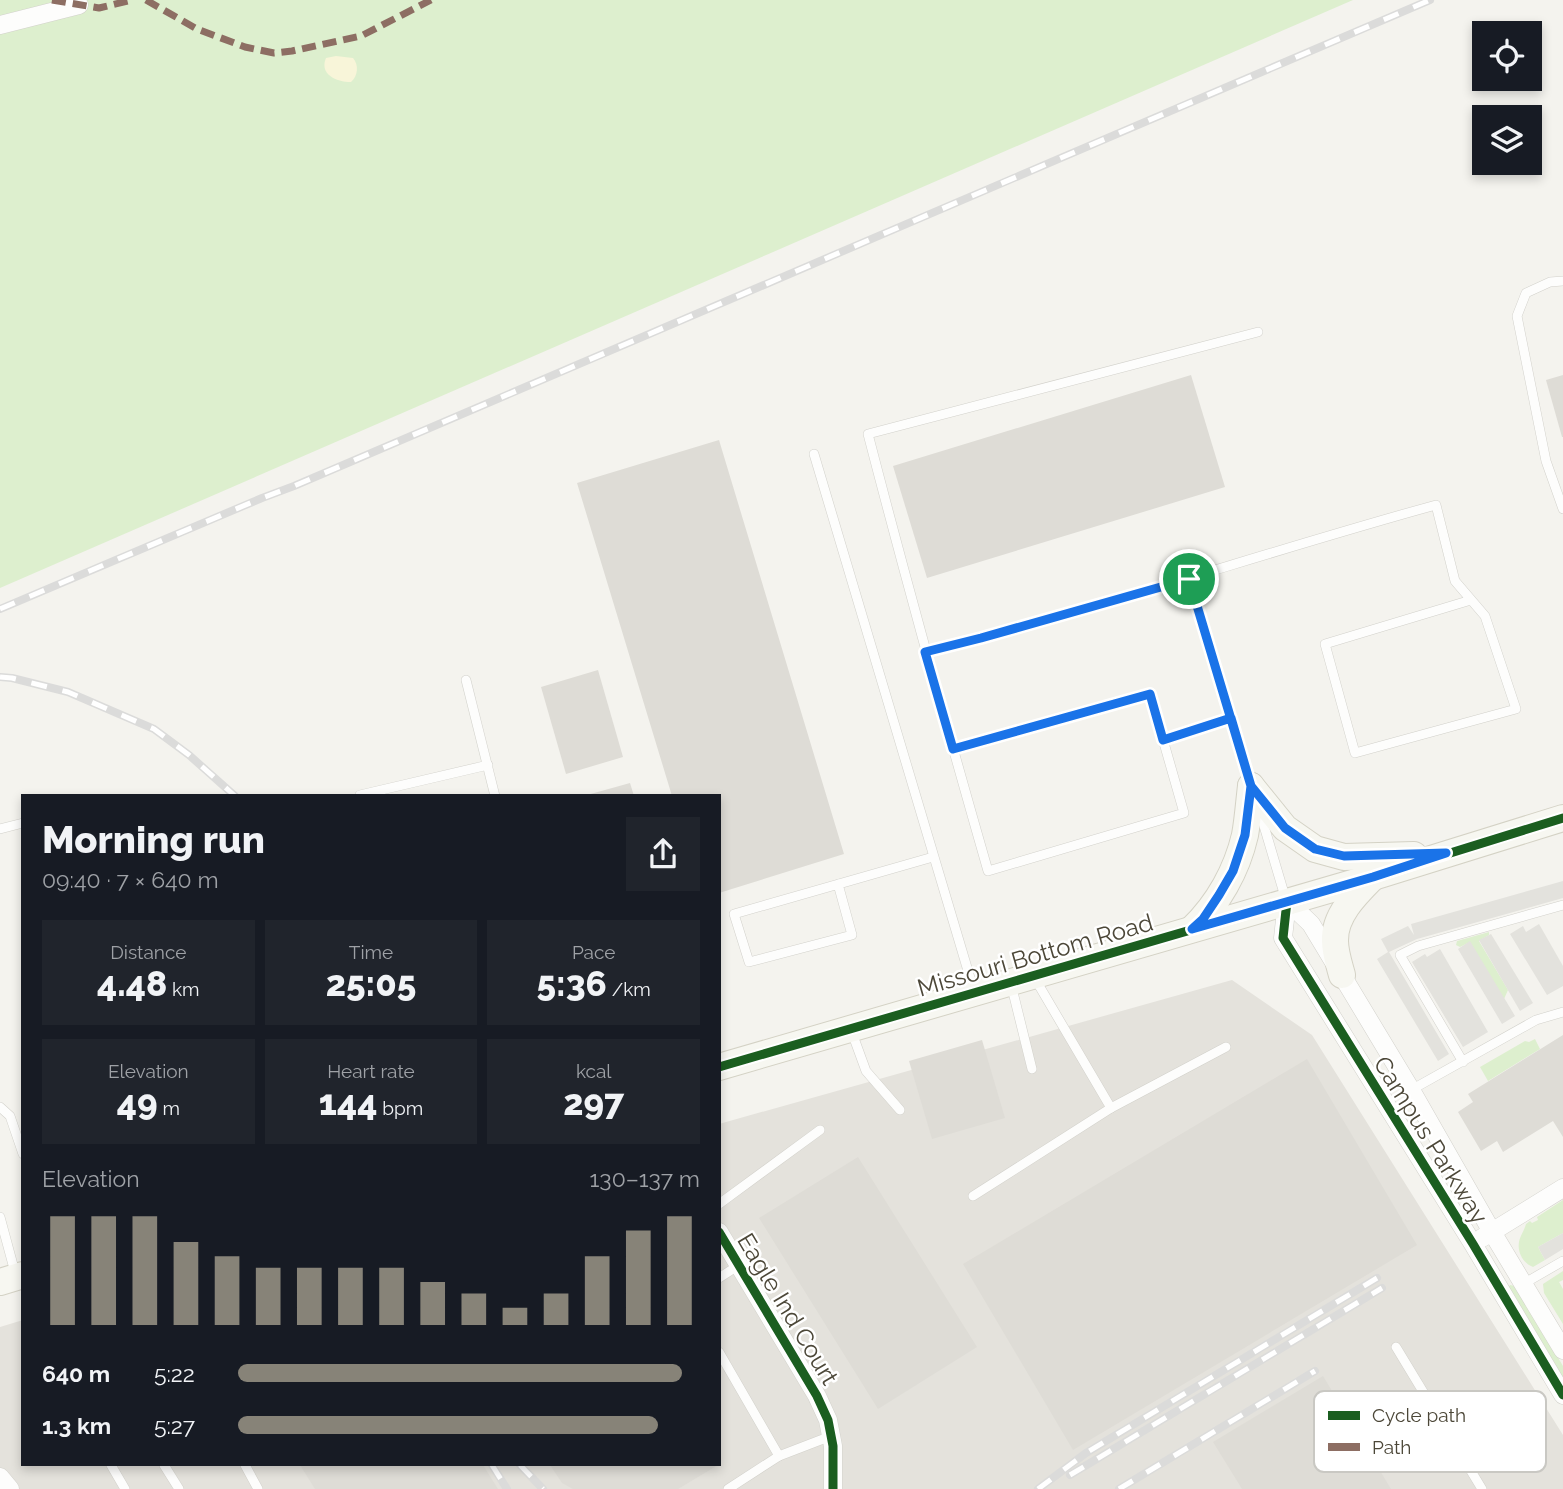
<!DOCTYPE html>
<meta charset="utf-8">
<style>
body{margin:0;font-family:Raleway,sans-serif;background:#20242c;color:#f1f3f6;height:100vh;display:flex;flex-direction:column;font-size:26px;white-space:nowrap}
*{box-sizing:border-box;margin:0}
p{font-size:23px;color:#9ea1a6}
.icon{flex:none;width:38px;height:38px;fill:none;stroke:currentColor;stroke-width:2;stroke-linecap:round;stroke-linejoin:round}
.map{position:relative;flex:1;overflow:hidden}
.sheet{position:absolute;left:21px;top:794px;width:700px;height:672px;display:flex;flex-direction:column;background:#171b24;border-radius:0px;box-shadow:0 4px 10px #0003}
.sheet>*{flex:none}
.controls{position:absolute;left:1472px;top:21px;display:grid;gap:14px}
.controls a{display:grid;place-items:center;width:70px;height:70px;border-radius:0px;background:#171b24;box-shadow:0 4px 10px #0003;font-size:35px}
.pin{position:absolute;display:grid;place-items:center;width:60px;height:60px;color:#fff;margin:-30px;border:4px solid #fff;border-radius:50%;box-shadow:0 2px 7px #0007}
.round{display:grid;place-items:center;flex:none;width:74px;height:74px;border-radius:0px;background:#20242c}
.headline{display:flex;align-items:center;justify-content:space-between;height:119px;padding:0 21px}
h1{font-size:38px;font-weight:800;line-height:52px}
.figures{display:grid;grid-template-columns:repeat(3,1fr);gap:10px;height:119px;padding:7px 21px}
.figures div{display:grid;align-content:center;border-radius:0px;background:#20242c;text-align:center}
.figures b{font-size:35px;font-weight:800}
.figures small{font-size:19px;font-weight:400}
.figures p{font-size:19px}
.chart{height:196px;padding:14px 21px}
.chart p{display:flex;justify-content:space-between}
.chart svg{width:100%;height:126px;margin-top:7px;stroke:#878378;stroke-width:6}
ul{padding:0 21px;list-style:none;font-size:23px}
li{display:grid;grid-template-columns:112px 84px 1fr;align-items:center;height:52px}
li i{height:18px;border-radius:9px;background:#878378}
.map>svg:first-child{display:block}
.industrial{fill:#e4e2dc}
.green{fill:#ddefce}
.sand{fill:#f8f5d9}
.parking{fill:#e3e2dd}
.building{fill:#dedcd6}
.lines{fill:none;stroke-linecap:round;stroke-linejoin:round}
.lane-casing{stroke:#d2d1cb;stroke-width:10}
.street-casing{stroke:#d2d1cb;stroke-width:19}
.secondary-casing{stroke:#d4d2c5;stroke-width:28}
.lane{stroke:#fdfdfc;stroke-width:9}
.street{stroke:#fdfdfc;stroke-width:18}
.secondary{stroke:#f7f7f1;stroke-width:26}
.rail-casing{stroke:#dbdbda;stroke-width:8}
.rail{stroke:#fff;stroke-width:5;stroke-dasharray:16;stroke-linecap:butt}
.quiet{stroke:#8d6e63;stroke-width:7;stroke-dasharray:14 7;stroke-linecap:butt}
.cycleway-casing{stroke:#fff;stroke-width:13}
.cycleway{stroke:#1b5e20;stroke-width:9}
.route-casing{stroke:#fff;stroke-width:14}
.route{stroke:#1a73e8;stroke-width:9}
.labels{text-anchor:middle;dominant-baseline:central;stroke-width:5;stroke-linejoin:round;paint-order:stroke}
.street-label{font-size:24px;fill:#4c4738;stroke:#fff}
.key{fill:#fff;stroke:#c9c8c3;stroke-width:2}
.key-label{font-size:19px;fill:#4c4738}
</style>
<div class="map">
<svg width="1563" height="1489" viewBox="0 0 1563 1489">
<rect width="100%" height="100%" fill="#f4f3ee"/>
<polygon class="industrial" points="1232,980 1312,1035 1563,1435 1563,1489 0,1489 0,1327 23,1320 23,1465 719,1465 719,1124"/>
<g class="green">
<polygon points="0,0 1353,0 0,588"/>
<polygon points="1489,932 1489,935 1479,941 1508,990 1504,999 1470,942 1460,947 1456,945 1457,941"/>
<polygon points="1535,1039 1540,1049 1488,1081 1480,1067 1525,1041 1529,1042"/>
<path d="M 1563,1200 L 1563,1233 L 1538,1247 L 1545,1260 L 1533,1267 C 1524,1264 1517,1253 1519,1242 C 1520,1236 1524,1231 1526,1224 L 1530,1221 L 1532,1223 L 1538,1220 L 1537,1217 Z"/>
<polygon points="1563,1271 1563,1280 1559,1282 1563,1289 1563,1324 1544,1293 1543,1284"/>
<polygon points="1510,1285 1515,1286 1563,1366 1563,1379 1508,1288"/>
</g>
<path class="sand" d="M 336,56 L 353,58 C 359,65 358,76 351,82 C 336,82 319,74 326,58 Z"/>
<g class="parking">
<polygon points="1563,881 1563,898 1417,939 1389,952 1449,1054 1438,1061 1377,959 1388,952 1381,939 1408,926 1414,935 1411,924"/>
<polygon points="1539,924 1563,966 1563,986 1547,995 1510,934 1523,926 1526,932"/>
<polygon points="1491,934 1533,1003 1520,1011 1479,940"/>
<polygon points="1470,941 1515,1016 1502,1024 1458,949"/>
<polygon points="1440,949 1488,1032 1463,1047 1412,962 1425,954 1427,957"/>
<polygon points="1563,1233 1563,1249 1545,1260 1538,1247"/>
</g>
<g class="building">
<polygon points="1191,375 1225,487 927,578 893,466"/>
<polygon points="1563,375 1563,437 1562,437 1546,380"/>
<polygon points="719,440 844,854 719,893 719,796 672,796 577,483"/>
<polygon points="598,670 623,757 566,774 541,687"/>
<polygon points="630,783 634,796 587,796 587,795"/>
<polygon points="1563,1035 1563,1137 1553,1121 1503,1152 1497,1141 1481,1151 1458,1112 1473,1102 1468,1094"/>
<polygon points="982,1040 1005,1118 932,1139 909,1061"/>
<polygon points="1307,1059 1417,1245 1073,1450 963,1264"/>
<polygon points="858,1157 977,1347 878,1409 759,1218"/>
<polygon points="1323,1376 1391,1489 1242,1489 1213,1442"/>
<polygon points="300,1465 483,1465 498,1489 315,1489"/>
<polygon points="550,1465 718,1465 678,1489 573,1489 562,1483"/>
</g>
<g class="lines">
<g class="lane-casing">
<g id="lane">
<polyline points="1563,281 1550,282 1526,293 1517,316 1546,461 1563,509"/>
<polyline points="814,454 974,991"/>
<polyline points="1189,579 1250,783"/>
<path d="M 925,652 C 1097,610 1265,552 1436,505 L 1455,581 L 1485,616 L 1516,709 L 1355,753 L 1325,644 L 1471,600"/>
<polyline points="466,680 495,796"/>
<polyline points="1163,740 1231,718"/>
<path d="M 953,749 L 1150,694 L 1184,813 L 988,871 C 946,725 906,580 868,434 L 1258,332"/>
<polyline points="360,796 360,795 488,765"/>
<polyline points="1259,809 1286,900"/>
<polyline points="0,829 23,823"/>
<polyline points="838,884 852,935 749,962 734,914 933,857"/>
<polyline points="1011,984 1032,1069"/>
<polyline points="851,1030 866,1071 900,1110"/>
<polyline points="1463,1062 1400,955 1418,946 1563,905"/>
<polyline points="1411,1090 1536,1020 1563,1012"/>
<polyline points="0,1107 10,1116 23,1154"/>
<polyline points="1111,1108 1226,1047"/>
<polyline points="973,1196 1111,1108 1034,977"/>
<polyline points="719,1204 820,1130"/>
<polyline points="0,1217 16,1276"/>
<polyline points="719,1278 739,1265"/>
<polyline points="1523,1284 1563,1261"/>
<polyline points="1396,1347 1482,1489"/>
<polyline points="719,1352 779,1456 728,1489"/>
<polyline points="779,1456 831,1436"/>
<polyline points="111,1465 125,1489"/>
<polyline points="164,1465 179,1489"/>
<polyline points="245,1465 258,1489"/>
</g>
</g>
<g class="street-casing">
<g id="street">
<polyline points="0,25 79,5"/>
<polyline points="1287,901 1283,938 1473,1244 1563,1395"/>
<polyline points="1287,901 1311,924 1411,1090 1492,1232 1563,1350"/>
<polyline points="719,1232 817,1396 828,1420 833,1446 833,1489"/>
<polyline points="1482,1238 1563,1188"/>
<polyline points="0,1477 10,1489"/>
</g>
</g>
<g class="secondary-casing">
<g id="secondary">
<polyline points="1251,786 1285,828 1315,849 1344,857 1414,855"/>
<path d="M 1192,929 C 1218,904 1237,870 1245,835 C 1248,819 1249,802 1251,786"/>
<path d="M 1342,975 C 1339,964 1335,952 1335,941 C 1334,916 1355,895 1372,878"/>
<polyline points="719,1067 1373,877 1563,818"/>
<polyline points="0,1282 23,1275"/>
</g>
</g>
<use href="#lane" class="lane"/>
<use href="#street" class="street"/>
<use href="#secondary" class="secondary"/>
<g class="rail-casing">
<g id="rail">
<polyline points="0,609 262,498 294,486 1430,0"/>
<polyline points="0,677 12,678 68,692 154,729 189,755 235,796"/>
<polyline points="492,1465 507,1489"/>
<polyline points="520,1465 543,1489"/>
<polyline points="1070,1475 1382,1288"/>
<polyline points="1038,1489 1086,1453 1377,1278"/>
<polyline points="1119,1489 1315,1371"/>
</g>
</g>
<use href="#rail" class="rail"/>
<g class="quiet">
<polyline points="52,0 99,8 132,0"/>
<polyline points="146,0 197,29 245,47 274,53 292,51 361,36 431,0"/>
</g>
<g class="cycleway-casing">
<g id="cycleway">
<polyline points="1287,901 1283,938 1473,1244 1563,1395"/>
<polyline points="719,1067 1373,877 1563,818"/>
<polyline points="719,1232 817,1396 828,1420 833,1446 833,1489"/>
</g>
</g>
<use href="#cycleway" class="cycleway"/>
</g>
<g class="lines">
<g class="route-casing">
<polyline id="route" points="1189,579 981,638 925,652 953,749 1150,694 1163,740 1231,718 1251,786 1245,835 1233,871 1219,895 1203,919 1192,929 1373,877 1446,853 1344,856 1315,849 1285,828 1251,786 1189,579"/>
</g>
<use href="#route" class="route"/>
</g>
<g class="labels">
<g class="street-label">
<text transform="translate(1035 955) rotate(-16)">Missouri Bottom Road</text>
<text transform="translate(1431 1140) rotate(58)">Campus Parkway</text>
<text transform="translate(788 1309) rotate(59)">Eagle Ind Court</text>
</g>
</g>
<rect x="1314" y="1391" width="232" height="81" rx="10" class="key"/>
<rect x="1328" y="1411" width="32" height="9" fill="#1b5e20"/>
<rect x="1328" y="1443" width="32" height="8" fill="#8d6e63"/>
<g class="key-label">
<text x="1372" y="1422">Cycle path</text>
<text x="1372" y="1454">Path</text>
</g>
</svg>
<div class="controls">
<a><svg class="icon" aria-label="locate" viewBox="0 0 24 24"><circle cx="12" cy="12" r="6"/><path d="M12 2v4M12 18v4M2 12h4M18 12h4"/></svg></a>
<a><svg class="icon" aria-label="layers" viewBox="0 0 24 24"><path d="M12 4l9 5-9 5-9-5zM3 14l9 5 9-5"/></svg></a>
</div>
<div class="pin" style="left:1189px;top:579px;background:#1e9e55"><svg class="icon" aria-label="arrive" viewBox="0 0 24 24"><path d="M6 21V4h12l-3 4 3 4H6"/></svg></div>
<section class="sheet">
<div class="headline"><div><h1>Morning run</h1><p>09:40 · 7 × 640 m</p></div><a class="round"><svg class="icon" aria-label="share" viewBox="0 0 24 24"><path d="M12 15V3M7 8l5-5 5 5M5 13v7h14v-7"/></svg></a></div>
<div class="figures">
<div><p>Distance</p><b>4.48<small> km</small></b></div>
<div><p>Time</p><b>25:05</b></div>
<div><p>Pace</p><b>5:36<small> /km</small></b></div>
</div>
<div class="figures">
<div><p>Elevation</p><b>49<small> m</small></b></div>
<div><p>Heart rate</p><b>144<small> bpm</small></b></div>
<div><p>kcal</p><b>297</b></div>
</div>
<div class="chart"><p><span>Elevation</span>130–137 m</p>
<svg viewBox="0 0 160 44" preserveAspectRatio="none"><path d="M5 44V6M15 44V6M25 44V6M35 44V15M45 44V20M55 44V24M65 44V24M75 44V24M85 44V24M95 44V29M105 44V33M115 44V38M125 44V33M135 44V20M145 44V11M155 44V6"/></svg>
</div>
<ul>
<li><b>640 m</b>5:22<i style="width:96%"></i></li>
<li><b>1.3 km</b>5:27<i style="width:91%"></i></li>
</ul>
</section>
</div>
